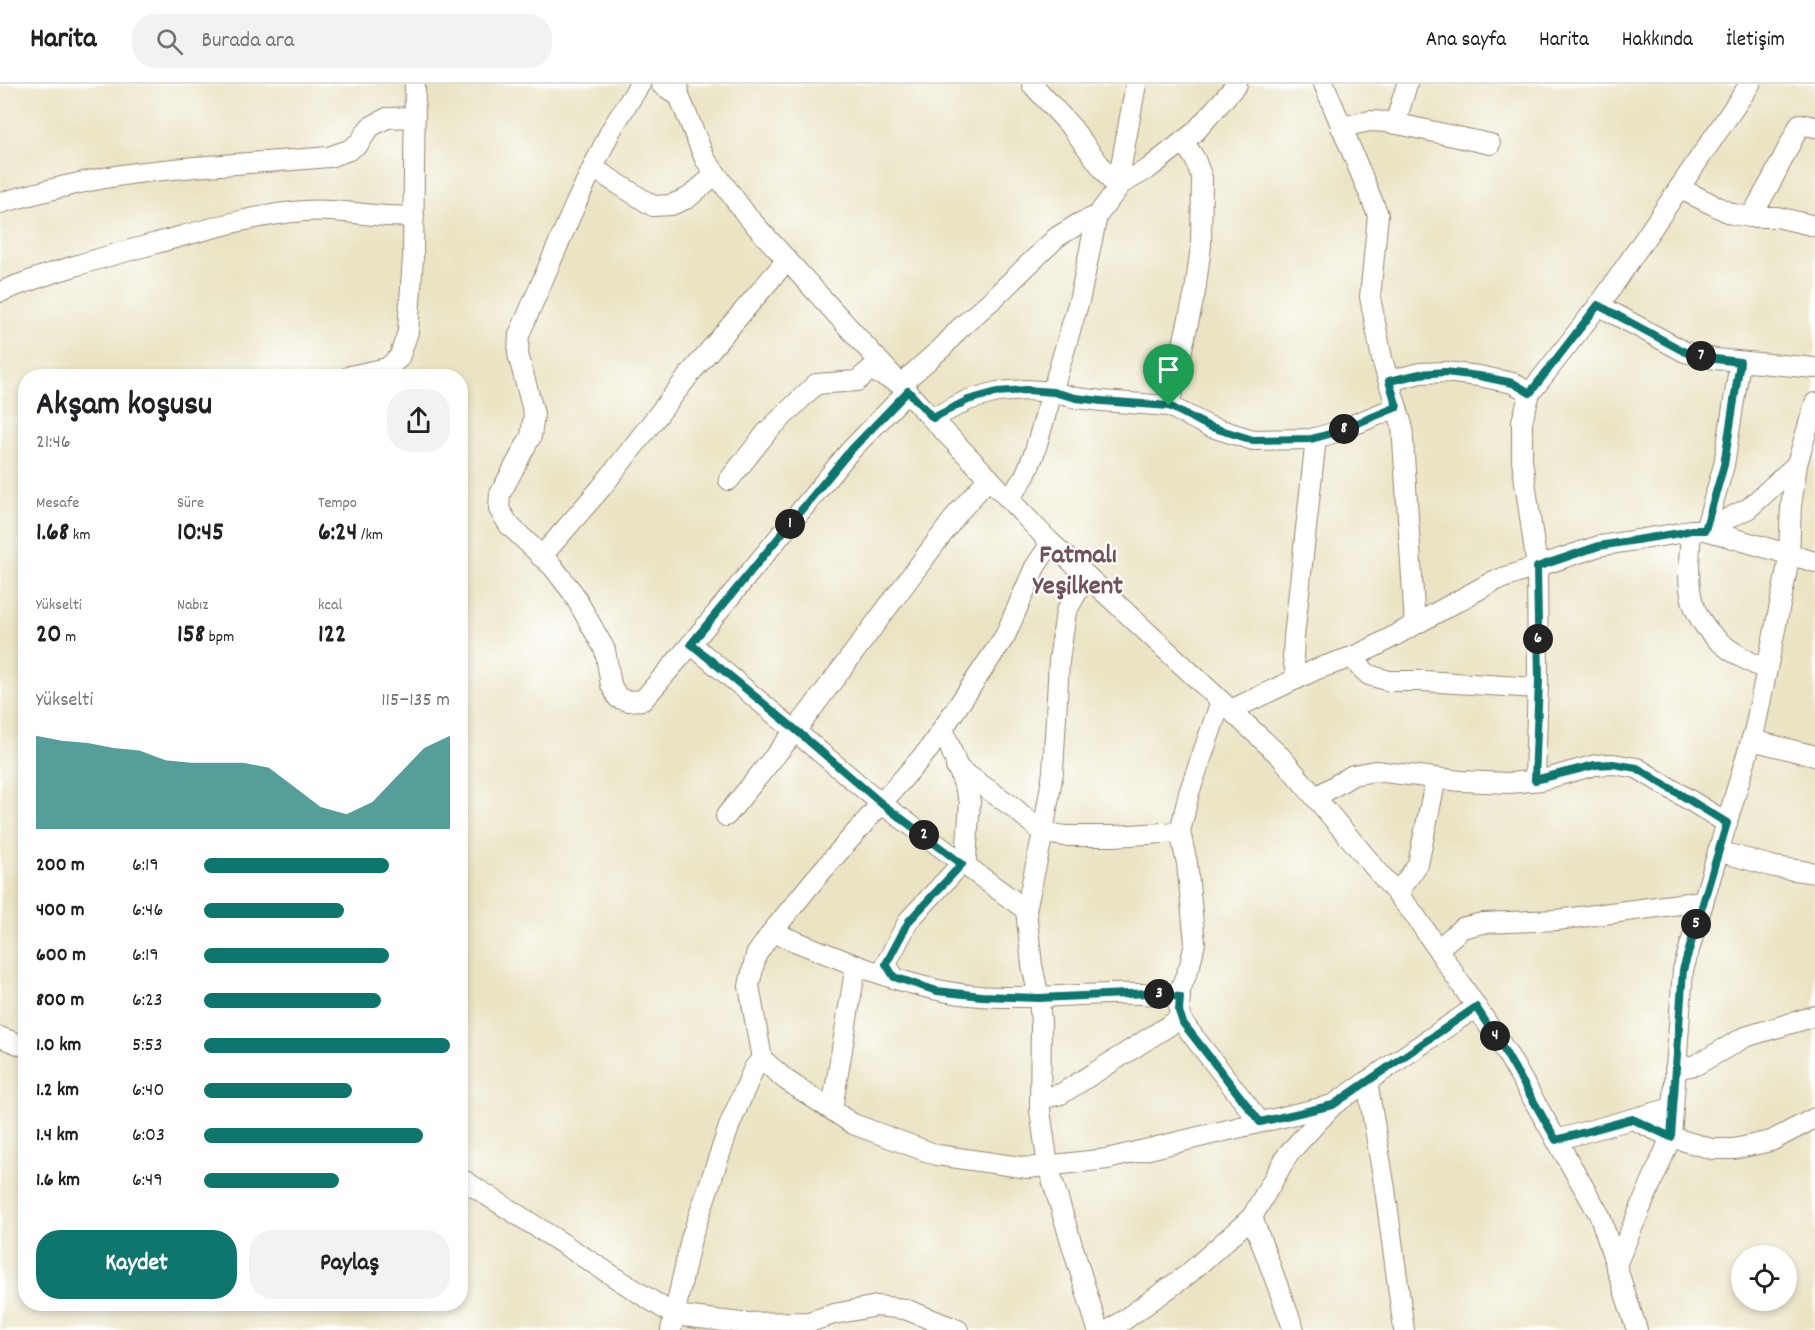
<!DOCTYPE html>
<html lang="tr">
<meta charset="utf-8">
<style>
body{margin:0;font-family:Dekko,sans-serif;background:#f2f2f2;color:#202124;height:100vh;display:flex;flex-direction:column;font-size:22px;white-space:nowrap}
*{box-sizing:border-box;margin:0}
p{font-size:20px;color:#757577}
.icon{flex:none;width:33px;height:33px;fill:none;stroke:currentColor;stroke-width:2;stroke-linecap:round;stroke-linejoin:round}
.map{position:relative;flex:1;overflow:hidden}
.panel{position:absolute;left:18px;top:285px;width:450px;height:942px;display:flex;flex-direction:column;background:#fff;border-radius:24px;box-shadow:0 3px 9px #0003}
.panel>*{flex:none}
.tools{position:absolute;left:1731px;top:1161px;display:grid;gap:12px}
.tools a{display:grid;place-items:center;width:66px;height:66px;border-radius:50%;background:#fff;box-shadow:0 3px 9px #0003;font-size:30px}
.pin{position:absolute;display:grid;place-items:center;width:51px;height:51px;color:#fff;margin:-62px -26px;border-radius:50% 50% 50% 0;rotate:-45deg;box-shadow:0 0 6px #0007}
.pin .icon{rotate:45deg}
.km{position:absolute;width:30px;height:30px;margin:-15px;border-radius:50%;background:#222;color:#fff;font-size:16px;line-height:30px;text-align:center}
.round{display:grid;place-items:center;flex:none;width:63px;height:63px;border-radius:24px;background:#f2f2f2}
.overview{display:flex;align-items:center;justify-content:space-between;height:102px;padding:0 18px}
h1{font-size:33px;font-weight:700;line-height:45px}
.figures{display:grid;grid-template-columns:repeat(3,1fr);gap:9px;height:102px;padding:6px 18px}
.figures div{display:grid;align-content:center}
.figures b{font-size:26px;font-weight:700}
.figures small{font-size:16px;font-weight:400}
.figures p{font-size:16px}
.chart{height:168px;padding:12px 18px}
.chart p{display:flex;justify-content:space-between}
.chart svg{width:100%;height:108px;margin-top:6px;fill:#0f766e;opacity:.7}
.cta{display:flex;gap:12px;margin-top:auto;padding:12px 18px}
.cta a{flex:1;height:69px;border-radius:24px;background:#0f766e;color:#fff;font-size:24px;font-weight:700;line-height:69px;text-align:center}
.cta a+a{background:#f2f2f2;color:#202124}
ul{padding:0 18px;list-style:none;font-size:20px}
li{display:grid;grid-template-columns:96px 72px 1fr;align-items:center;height:45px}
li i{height:15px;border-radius:8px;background:#0f766e}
header{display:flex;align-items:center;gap:36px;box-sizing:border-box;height:84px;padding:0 30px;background:#fff;border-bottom:2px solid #e0e0e0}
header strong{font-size:28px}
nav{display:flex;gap:33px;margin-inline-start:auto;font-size:21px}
.search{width:420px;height:54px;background:#f2f2f2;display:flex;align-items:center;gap:15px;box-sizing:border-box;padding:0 21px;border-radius:24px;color:#757577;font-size:22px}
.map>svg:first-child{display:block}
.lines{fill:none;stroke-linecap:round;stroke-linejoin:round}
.minor-casing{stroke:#938771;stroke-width:22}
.minor{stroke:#fff;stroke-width:20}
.route-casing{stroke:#fff;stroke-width:12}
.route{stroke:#0f766e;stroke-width:8}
.labels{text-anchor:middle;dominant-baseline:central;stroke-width:4.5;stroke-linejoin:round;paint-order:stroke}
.quarter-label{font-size:27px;font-weight:bold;fill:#71515a;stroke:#fff}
</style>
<header>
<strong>Harita</strong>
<div class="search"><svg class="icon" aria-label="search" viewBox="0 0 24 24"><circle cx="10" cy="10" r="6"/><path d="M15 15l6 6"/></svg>Burada ara</div>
<nav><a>Ana sayfa</a><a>Harita</a><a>Hakkında</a><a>İletişim</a></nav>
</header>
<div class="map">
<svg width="1815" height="1246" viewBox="0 0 1815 1246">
<rect width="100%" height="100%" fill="#fff"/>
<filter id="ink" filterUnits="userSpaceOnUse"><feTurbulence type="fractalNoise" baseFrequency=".0167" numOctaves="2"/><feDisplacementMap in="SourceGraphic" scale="12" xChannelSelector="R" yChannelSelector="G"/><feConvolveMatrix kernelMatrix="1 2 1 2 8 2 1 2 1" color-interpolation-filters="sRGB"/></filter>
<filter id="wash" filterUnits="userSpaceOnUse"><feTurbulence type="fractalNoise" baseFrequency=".008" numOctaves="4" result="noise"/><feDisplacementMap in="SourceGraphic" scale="24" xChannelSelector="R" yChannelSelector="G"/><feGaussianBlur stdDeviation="1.35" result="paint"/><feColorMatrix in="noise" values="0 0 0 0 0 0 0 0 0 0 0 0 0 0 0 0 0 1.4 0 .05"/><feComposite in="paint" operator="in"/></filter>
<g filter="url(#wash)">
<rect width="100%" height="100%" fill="#ebe4c4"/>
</g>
<g filter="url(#ink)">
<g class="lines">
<g class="minor-casing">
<g id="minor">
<polyline points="640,0 611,46 576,119 519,251 518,270 534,330 531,352 500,410 499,425 509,441 553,483 573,509 605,566 611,601 618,614 628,617 643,616 687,565 849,368 908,307"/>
<polyline points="661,0 679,12"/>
<polyline points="678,0 679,12 705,75 747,132 921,323 1047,455 1281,673 1414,830 1505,966 1600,1132 1637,1246"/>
<polyline points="1032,0 1073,45 1117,104"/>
<polyline points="1324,0 1378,131 1370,213 1382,275 1402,341 1415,540"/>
<polyline points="1395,40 1407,0"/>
<polyline points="1341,43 1370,37 1389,38 1490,60"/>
<polyline points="593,84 653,122 671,121 688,114 716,90"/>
<polyline points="1117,104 1136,0"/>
<polyline points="1679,104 1732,130 1751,133 1777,133 1815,142"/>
<path d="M 0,119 C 43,107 85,96 129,90 C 195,81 263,79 329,73 L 349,66 L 359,59 L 370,43 L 387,34 L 415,33"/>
<polyline points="1751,133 1773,94 1800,40 1815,43"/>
<path d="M 0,208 C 49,188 101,174 153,160 C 202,147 253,131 304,127 C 341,124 377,135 414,132"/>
<polyline points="1598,221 1685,268 1715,275 1815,284"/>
<polyline points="350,292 387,284 399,274 408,248 413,173 415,0"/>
<polyline points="1389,297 1420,289 1445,288 1479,292 1513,299 1530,309"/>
<polyline points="1169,322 1195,208 1201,162 1202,94 1195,75 1183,57"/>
<polyline points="933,334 968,316 997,308 1026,306 1053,308 1076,314 1102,317 1169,322 1208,342 1253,356 1311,355 1333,349 1397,323"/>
<polyline points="729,396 767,348 816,300 857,297 870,286 901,300 944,262 959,245 995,213 1057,153 1080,139 1097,132"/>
<polyline points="1009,415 1025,392 1034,370 1080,213 1097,132 1121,100 1148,85 1195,48 1237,0"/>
<path d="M 1691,446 C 1690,466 1687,490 1691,511 C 1699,550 1733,571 1767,586"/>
<polyline points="1705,446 1749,424 1797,380 1815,319"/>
<polyline points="1705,446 1724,381 1740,278"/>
<polyline points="1051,459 1035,483 1005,552 929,665 815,795 772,848 756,871 749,902 762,975 786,996 853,1040 937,1071 1028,1084 1107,1075 1333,1021"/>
<polyline points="541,473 601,404 693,286 787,176"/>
<polyline points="1086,492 1066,528 1059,577 1053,688 1043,749 1026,826 1032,881 1039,914 1041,939 1040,1026 1048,1082 1098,1246"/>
<polyline points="691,560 882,720 1026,826"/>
<polyline points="1355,572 1359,582 1369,591 1389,597 1423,597 1538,604"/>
<polyline points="1297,595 1293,574 1294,553 1316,354"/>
<polyline points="1221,617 1189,709 1180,748 1187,779 1195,859 1190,881 1180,906 1179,927 1183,939 1260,1038"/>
<polyline points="1231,626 1317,585 1355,572 1376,562 1494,497 1599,462 1680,449 1691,446 1705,446 1815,478"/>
<polyline points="1752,656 1815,672"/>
<polyline points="956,683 1013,723 1043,749 1066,752 1114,752 1180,748"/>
<polyline points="1535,696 1538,596 1537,483 1522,376 1522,337 1530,309 1605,213 1750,0"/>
<polyline points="1316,713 1353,691 1375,687 1461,697 1509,699 1542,696 1595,681 1613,680 1637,684 1727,739"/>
<polyline points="726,732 796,646 958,429 989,394"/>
<polyline points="1718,767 1775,783 1815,789"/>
<polyline points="1397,810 1418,780 1436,694"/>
<path d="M 772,848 C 838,874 910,907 980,912 C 1047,917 1113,904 1180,913"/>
<polyline points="1438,865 1462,844 1483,839 1557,836 1703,817"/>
<polyline points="894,893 886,880 909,836 966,775 970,717 943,644"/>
<polyline points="0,953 26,963"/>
<polyline points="1675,985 1696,981 1745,953 1815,932"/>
<polyline points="1367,997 1385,1105 1404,1246"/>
<polyline points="1040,1015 1061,1010 1181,934"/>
<polyline points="832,1025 856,881"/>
<polyline points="1632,1035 1671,1053 1712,1065 1734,1065 1771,1057 1815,1034"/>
<polyline points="1556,1056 1672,1024"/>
<polyline points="460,1094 674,1231 741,1239 809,1238 834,1230 877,1222 905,1225 958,1246"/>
<polyline points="1252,1133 1294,1246"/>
<polyline points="1616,1181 1671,1053 1683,886 1755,644 1786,491 1789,471 1791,422 1797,380"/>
<polyline points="671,1246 691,1155 730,1040 754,984 762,975"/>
<polyline points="1110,1246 1187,1191 1252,1133 1288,1070 1333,1021 1476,923"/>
</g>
</g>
<use href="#minor" class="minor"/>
</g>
</g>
<g class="lines" filter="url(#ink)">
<g class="route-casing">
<polygon id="route" points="1598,221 1685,268 1715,275 1740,278 1724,381 1705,446 1691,446 1680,449 1599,462 1537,483 1539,596 1535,696 1595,681 1613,680 1637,684 1727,739 1683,886 1671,1053 1632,1035 1556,1056 1504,966 1476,923 1333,1021 1260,1038 1183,939 1179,927 1180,913 1149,909 1039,914 981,912 937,907 894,893 886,880 909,837 962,780 882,720 796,646 691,560 849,368 908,307 933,334 968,316 997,308 1026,306 1053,308 1076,314 1102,317 1169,322 1208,342 1253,356 1311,355 1333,349 1397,323 1389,297 1420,290 1445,288 1479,292 1513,299 1530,309"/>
</g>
<use href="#route" class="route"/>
</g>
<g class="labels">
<g class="quarter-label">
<text x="1078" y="472">Fatmalı<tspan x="1078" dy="31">Yeşilkent</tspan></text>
</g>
</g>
</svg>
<div class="tools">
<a><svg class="icon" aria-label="locate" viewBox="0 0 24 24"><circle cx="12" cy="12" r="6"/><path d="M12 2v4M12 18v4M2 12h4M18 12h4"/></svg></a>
</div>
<div class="pin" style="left:1169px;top:322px;background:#1e9e55"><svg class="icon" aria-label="arrive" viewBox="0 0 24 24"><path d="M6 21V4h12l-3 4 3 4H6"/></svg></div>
<b class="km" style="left:790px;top:440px">1</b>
<b class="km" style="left:924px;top:751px">2</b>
<b class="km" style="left:1159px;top:910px">3</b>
<b class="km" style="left:1495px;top:952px">4</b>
<b class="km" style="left:1696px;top:840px">5</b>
<b class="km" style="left:1538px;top:555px">6</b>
<b class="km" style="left:1701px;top:272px">7</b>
<b class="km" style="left:1344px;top:345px">8</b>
<section class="panel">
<div class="overview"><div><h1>Akşam koşusu</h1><p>21:46</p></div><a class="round"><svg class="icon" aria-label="share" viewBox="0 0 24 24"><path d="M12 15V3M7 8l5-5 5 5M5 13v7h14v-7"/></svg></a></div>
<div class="figures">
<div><p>Mesafe</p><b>1.68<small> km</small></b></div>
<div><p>Süre</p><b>10:45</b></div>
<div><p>Tempo</p><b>6:24<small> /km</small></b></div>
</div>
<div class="figures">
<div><p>Yükselti</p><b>20<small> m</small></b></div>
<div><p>Nabız</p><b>158<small> bpm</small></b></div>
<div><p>kcal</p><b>122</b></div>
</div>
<div class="chart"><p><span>Yükselti</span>115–135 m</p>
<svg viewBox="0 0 160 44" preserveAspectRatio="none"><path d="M0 44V6L10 8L20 9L30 11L40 12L50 16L60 17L70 17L80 17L90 19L100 27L110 35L120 38L130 33L140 22L150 11L160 6V44z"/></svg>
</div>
<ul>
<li><b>200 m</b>6:19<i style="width:75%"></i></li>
<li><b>400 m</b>6:46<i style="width:57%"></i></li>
<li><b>600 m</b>6:19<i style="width:75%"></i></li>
<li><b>800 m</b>6:23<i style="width:72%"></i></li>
<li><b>1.0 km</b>5:53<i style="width:100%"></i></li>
<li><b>1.2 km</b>6:40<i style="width:60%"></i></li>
<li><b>1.4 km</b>6:03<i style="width:89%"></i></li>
<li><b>1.6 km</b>6:49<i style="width:55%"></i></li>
</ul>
<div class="cta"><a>Kaydet</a><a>Paylaş</a></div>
</section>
</div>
